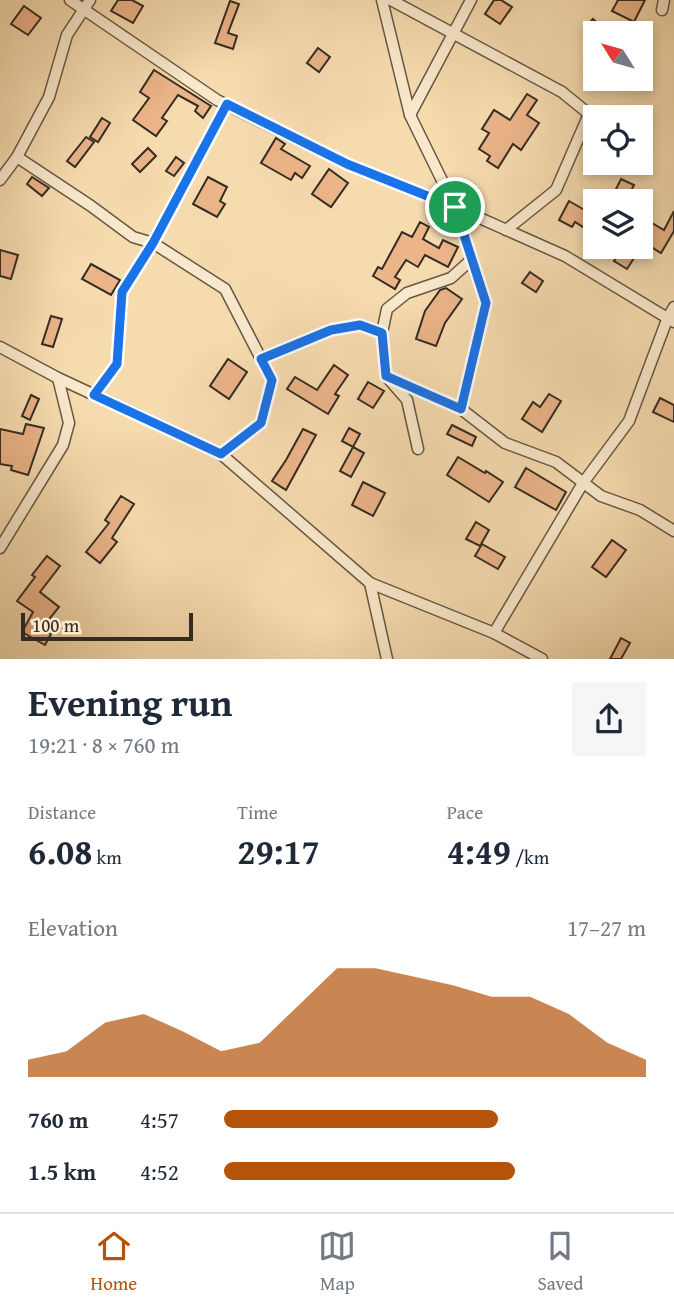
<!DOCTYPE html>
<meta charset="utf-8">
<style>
body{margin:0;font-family:"Gentium Book Plus",serif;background:#f6f6f7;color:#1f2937;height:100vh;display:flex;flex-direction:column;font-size:26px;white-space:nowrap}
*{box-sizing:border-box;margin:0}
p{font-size:23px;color:#747a83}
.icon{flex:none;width:38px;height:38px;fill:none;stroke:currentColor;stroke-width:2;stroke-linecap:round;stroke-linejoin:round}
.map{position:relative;height:659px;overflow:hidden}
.side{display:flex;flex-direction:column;background:#fff;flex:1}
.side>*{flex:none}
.needle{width:46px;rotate:307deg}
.tools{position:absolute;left:583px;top:21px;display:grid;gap:14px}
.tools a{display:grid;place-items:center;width:70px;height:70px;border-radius:0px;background:#fff;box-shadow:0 4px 10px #0003;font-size:35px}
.scale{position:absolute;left:21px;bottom:18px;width:172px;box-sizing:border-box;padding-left:7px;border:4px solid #352b21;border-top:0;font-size:19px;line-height:24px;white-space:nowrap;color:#352b21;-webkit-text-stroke:5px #f9e8cb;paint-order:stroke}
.pin{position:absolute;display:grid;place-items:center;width:60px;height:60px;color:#fff;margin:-30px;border:4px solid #fff;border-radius:50%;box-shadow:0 2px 7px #0007}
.round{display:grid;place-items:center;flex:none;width:74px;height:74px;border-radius:0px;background:#f6f6f7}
.summary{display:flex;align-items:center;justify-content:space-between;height:119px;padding:0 28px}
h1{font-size:38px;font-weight:600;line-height:52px}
.figures{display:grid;grid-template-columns:repeat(3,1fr);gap:10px;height:119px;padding:7px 28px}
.figures div{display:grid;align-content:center}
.figures b{font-size:35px;font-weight:600}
.figures small{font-size:19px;font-weight:400}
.figures p{font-size:19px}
.chart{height:196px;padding:14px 28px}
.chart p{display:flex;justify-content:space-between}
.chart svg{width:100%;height:126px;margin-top:7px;fill:#b45309;opacity:.7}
ul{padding:0 28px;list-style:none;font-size:23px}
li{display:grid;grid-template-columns:112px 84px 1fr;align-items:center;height:52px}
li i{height:18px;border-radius:9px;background:#b45309}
.tab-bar{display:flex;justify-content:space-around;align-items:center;height:98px;border-top:2px solid #e0e1e3;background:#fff;font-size:19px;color:#747a83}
.tab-bar a{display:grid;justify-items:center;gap:4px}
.tab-bar .selected{color:#b45309}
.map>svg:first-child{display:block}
.building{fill:#ebb489;stroke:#352b21;stroke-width:2}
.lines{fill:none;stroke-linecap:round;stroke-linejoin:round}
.street-casing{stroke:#655744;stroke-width:13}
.street{stroke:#f9e8cb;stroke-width:10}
.route-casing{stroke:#fff;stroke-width:14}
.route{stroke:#1a73e8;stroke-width:9}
</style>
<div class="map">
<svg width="674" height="659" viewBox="0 0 674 659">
<rect width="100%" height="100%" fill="#f6dbaf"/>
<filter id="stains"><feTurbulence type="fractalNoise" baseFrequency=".00286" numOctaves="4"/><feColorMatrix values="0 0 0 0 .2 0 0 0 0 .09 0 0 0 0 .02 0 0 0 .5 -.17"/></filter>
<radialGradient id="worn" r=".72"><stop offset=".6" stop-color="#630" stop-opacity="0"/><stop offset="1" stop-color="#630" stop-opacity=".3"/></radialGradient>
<g class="building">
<polygon points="118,0 132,0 143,6 133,23 111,11"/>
<polygon points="494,0 501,0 512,7 500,24 485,14"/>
<polygon points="618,0 645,0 634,22 612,11"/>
<polygon points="230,1 239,4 228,33 237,36 233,49 215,43"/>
<polygon points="24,6 41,18 28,35 11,24"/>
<polygon points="593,19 600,25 610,33 595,33 595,39 584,29"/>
<polygon points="318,48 330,57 319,72 307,63"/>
<polygon points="154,70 211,106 203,118 195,111 198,106 178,95 162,118 167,121 156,136 133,120 149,98 140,92"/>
<polygon points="527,94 537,100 527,115 539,123 521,150 513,144 498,168 487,161 490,156 479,149 489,133 482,129 494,110 510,120"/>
<polygon points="102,118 110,123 98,142 90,137"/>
<polygon points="86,137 94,142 75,167 67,161"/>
<polygon points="276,138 285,144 281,149 310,166 302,178 295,173 291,180 261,163"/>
<polygon points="148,148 156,156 140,172 132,164"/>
<polygon points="176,157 184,163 174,176 166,171"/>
<polygon points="329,169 348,183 331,207 312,194"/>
<polygon points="32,177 49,188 42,196 27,184"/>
<polygon points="208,177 227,187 220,201 225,204 217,217 193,204"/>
<polygon points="621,179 634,185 626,201 610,201"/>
<polygon points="569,201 595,216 595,225 591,232 575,222 572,227 559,220"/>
<polygon points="674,211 674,231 661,253 640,240 640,216 664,230"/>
<polygon points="420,222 429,227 423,239 439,248 443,240 458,247 448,267 425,255 418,267 406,260 395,277 400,280 395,289 373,276 378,267 382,269 402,232 412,237"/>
<polygon points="624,247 641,247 627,269 614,261"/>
<polygon points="0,250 18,255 11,279 0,276"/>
<polygon points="91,264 120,280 111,295 82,279"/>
<polygon points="530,272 543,281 536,292 522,283"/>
<polygon points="446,288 462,299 445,323 436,346 416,339 425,311 440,290"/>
<polygon points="51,316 62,319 53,347 42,344"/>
<polygon points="228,359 247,372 229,399 210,386"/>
<polygon points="334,365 348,375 335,394 339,396 328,414 287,389 295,377 317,390"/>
<polygon points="368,382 384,391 373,408 358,399"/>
<polygon points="549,394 561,401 542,432 522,419 533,402 540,407"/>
<polygon points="31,395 39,399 30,420 22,416"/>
<polygon points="660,398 674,405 674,422 653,412"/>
<polygon points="26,424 44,428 28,475 11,470 12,466 0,464 0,429 23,434"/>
<polygon points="452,425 476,437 472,446 447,434"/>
<polygon points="349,428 360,434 353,447 342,441"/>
<polygon points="303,429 316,435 286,490 272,481 286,460"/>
<polygon points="353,447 364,453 351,477 340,471"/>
<polygon points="458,457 485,473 486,471 503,482 489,502 447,475"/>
<polygon points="526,468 566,492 556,510 515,487"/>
<polygon points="363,482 385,493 373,516 352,505"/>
<polygon points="121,496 134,504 112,538 117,542 100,563 86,552 109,523 105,520"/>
<polygon points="476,522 489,530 480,546 466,539"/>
<polygon points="612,540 626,550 606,577 592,567"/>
<polygon points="482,544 505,557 498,569 475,556"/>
<polygon points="47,556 60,566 40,592 59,607 42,628 51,634 45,645 22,632 33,612 17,601 35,577 32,575"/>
<polygon points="621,638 630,643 621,659 610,659"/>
</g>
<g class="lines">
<g class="street-casing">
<g id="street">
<polyline points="70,0 217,100 347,164 455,207 565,256 674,322"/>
<polyline points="382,0 410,115 455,207 486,303 461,409"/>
<polyline points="391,0 562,92 589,114 556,190 506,230"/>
<polyline points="662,10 664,0"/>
<polyline points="410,115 471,0"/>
<polyline points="17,157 91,206 133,237 153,243 225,289 272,380 261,423 221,454"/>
<polyline points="0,180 17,157 49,97 67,35 90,0"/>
<polyline points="0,347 58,378 221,454 370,583 387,659"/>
<polyline points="261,359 331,330 361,325 382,333"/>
<polyline points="386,376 461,409 505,443 556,462 601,496 640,510 674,531"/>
<polyline points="94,395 117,364 122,292 153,243 227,104"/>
<polyline points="418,449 407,400 386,376 382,333 387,309 407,293 451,278 472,259"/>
<polyline points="0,548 63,445 69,423 58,378"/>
<polyline points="370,583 494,633 583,483 629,421 668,317 674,307"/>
<polyline points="494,633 542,659"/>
</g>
</g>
<use href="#street" class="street"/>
</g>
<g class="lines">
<g class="route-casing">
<polygon id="route" points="227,104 347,164 455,207 486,303 461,409 386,376 382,333 360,325 331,330 261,359 272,380 261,423 221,454 94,395 117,364 122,292 153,243"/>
</g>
<use href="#route" class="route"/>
</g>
<rect width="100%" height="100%" filter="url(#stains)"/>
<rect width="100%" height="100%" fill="url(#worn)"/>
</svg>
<div class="tools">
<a><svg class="needle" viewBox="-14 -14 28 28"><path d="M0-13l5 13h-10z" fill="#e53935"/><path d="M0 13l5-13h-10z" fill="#747a83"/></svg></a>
<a><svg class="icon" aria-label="locate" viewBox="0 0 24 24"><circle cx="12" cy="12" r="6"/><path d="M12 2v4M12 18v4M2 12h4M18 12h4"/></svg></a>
<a><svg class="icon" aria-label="layers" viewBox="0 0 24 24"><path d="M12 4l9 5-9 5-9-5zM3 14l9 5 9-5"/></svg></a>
</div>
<div class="scale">100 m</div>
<div class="pin" style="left:455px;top:207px;background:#1e9e55"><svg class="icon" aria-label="arrive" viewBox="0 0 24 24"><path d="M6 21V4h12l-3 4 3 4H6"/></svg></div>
</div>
<section class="side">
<div class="summary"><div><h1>Evening run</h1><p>19:21 · 8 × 760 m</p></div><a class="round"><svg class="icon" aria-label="share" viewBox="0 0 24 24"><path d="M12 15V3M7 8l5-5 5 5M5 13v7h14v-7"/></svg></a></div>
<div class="figures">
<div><p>Distance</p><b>6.08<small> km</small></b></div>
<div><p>Time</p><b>29:17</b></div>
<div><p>Pace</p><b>4:49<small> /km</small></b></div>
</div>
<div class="chart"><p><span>Elevation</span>17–27 m</p>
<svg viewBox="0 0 160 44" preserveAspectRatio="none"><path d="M0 44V38L10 35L20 25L30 22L40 28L50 35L60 32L70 19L80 6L90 6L100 9L110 12L120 16L130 16L140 22L150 32L160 38V44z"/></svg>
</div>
<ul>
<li><b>760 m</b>4:57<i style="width:65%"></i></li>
<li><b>1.5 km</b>4:52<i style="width:69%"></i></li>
</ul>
</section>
<nav class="tab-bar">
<a class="selected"><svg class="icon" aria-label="home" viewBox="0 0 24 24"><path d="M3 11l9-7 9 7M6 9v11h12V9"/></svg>Home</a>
<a><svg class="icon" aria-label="map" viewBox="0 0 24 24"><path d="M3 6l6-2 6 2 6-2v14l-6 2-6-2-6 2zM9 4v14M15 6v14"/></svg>Map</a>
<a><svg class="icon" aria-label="saved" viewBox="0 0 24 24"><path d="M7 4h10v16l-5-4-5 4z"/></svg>Saved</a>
</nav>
